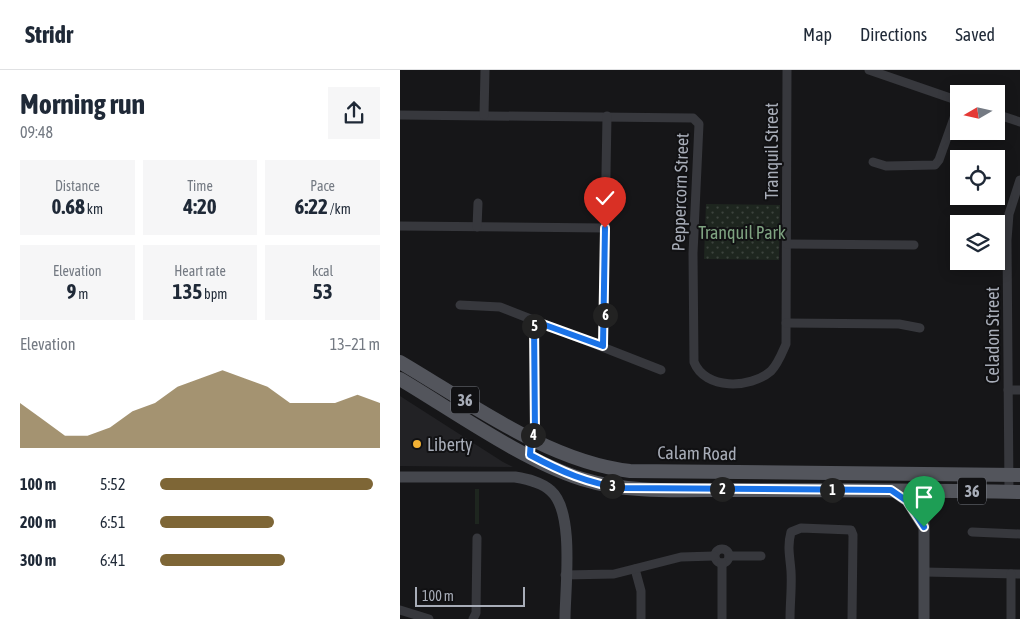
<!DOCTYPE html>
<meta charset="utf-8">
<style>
body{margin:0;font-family:"Asap Condensed",sans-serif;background:#f6f6f7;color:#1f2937;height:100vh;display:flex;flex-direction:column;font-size:19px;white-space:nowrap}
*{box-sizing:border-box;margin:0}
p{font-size:16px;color:#747a83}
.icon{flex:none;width:28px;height:28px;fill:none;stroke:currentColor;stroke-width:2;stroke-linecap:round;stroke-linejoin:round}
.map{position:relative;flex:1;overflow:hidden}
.panel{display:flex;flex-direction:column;background:#fff;width:400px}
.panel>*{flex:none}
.needle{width:32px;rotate:261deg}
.controls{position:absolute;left:550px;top:15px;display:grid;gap:10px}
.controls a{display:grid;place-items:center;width:55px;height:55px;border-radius:0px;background:#fff;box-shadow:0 2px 12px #0003;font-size:25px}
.scale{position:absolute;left:15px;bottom:12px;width:110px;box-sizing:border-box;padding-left:5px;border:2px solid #a8adb8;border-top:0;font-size:14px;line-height:18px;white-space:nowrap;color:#a8adb8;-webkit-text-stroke:4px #111113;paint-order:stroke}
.pin{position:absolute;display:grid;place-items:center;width:42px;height:42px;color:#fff;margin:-51px -21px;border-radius:50% 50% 50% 0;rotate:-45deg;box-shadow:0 0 5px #0007}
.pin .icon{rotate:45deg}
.km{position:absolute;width:25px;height:25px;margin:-12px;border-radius:50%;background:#222;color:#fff;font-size:14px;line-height:25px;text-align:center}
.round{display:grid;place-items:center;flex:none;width:52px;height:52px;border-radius:0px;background:#f6f6f7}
.headline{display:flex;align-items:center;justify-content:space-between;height:85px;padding:0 20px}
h1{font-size:28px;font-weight:700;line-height:38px}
.stats{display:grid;grid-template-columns:repeat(3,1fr);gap:8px;height:85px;padding:5px 20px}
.stats div{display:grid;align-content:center;border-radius:0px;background:#f6f6f7;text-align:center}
.stats b{font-size:21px;font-weight:700}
.stats small{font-size:14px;font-weight:400}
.stats p{font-size:14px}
.chart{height:140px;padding:10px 20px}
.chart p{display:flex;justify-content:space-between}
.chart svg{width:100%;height:90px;margin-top:5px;fill:#7e6636;opacity:.7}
ul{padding:0 20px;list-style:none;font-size:16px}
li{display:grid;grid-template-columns:80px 60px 1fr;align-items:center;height:38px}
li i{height:12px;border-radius:6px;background:#7e6636}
header{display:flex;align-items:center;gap:30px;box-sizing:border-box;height:70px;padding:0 25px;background:#fff;border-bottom:1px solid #e0e1e3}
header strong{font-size:24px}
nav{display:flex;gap:28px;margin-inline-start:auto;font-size:18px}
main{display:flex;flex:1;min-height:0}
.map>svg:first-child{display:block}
.built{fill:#222225}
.grass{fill:#1e261f}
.park{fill:url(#park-dots)}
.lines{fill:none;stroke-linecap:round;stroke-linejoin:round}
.street{stroke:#37383d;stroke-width:9}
.secondary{stroke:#45474d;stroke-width:11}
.primary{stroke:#53555c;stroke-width:14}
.route-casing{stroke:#fff;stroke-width:10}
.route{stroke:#1a73e8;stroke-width:6}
.poi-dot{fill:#f2b134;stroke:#111113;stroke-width:2}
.labels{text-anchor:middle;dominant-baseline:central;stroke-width:4;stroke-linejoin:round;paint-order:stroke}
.shield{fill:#111113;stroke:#7b7e86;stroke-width:1}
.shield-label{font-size:16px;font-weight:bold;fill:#a8adb8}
.street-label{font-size:18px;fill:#a8adb8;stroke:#111113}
.park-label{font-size:18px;fill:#7fa381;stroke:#111113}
.poi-label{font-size:18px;fill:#a8adb8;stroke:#111113;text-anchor:start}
</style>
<header>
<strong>Stridr</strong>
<nav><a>Map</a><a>Directions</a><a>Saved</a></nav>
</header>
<main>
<section class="panel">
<div class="headline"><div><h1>Morning run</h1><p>09:48</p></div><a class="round"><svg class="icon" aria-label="share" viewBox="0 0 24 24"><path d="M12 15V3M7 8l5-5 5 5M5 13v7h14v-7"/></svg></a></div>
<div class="stats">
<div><p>Distance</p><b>0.68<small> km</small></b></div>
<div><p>Time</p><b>4:20</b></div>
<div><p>Pace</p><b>6:22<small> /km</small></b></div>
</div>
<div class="stats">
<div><p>Elevation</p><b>9<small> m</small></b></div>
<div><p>Heart rate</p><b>135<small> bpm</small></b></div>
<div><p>kcal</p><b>53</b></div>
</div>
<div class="chart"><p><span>Elevation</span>13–21 m</p>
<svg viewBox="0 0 160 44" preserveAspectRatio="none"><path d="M0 44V22L10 30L20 38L30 38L40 34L50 26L60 22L70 14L80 10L90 6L100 10L110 14L120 22L130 22L140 22L150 18L160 22V44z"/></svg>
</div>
<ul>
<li><b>100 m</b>5:52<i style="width:97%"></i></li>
<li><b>200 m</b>6:51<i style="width:52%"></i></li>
<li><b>300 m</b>6:41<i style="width:57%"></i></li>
</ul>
</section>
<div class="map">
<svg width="620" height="549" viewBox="0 0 620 549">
<defs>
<pattern id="park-dots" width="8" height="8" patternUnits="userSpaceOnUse" patternTransform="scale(1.25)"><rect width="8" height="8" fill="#1e261f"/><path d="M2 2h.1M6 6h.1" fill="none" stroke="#3c433d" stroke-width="1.8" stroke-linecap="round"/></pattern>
</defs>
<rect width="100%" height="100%" fill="#161618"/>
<polygon class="built" points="0,326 103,392 113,397 0,396"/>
<rect class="grass" x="75" y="419" width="4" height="35"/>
<polygon class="park" points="306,134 380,135 379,190 304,189"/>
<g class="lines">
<g class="street">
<polyline points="469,0 559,31"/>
<polyline points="596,44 620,52"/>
<path d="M 0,45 L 293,48 L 299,54 L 293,183 L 294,292 C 305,320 350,319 371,301 C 378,294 382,283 386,274 L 387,0"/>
<polyline points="84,45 85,0"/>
<polyline points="473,92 486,96 535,95 539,90 559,34"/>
<polyline points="0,156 205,158"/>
<polyline points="77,157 78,133"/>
<polyline points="387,174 514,175"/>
<polyline points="60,235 100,237 261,300"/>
<polyline points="386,253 499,254 520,258"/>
<polyline points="203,276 207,46"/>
<polyline points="608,320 620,320"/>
<polyline points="130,385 131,369 135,363 134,251"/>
<polyline points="609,422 607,170 609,144 620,110"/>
<polyline points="572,462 620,464"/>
<circle cx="322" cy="486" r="7"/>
<polyline points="329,486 361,486"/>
<polyline points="235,499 241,521 241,549"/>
<polyline points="524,502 620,504"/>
<polyline points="165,505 214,504 281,487 314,486"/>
<polyline points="0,540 29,549"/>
<polyline points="73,549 76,543 77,468"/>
<polyline points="322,549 322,493"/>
<path d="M 390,549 C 390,533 392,517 391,501 C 390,487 387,477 391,462 L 401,458 L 451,460 L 453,465 L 452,549"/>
<polyline points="611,549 611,504"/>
</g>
<g class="secondary">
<polyline points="524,405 524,549"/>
<path d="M 0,407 L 115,407 C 127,409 142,412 151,421 C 175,442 165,519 165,549"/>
<polyline points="491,420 507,431 523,456"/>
</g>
<g class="primary">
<path d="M 0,292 C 70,333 149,392 230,401 L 620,405"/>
<path d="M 0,309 C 54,341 122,390 182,409 C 233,425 291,419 344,420 C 436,420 528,420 620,422"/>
</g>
</g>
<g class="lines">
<g class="route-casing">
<path id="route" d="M 205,158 L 203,276 L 134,251 L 135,364 L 131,369 L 130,385 C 160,401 189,414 223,418 L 491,420 L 507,431 L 524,457"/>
</g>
<use href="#route" class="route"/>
</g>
<circle class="poi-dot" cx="17" cy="374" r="5"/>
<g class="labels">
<g class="shield">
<rect x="51" y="316.5" width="28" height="27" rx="4"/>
<rect x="558" y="407.5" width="28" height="27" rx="4"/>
</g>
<g class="shield-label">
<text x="65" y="330">36</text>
<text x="572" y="421">36</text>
</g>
<g class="street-label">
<text transform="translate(371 81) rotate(-90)">Tranquil Street</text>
<text transform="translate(280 122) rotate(-88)">Peppercorn Street</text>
<text transform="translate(592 265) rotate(-90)">Celadon Street</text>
<text transform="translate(297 383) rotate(1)">Calam Road</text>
</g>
<g class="park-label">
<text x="342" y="162">Tranquil Park</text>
</g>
<g class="poi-label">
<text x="27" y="374">Liberty</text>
</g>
</g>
</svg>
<div class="controls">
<a><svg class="needle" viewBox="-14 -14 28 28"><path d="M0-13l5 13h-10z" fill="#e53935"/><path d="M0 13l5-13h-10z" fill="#747a83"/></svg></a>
<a><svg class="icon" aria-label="locate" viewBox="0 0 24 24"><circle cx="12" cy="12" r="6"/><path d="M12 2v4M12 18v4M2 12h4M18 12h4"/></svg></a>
<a><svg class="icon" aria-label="layers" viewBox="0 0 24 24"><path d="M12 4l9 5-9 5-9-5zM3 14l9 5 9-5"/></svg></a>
</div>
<div class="scale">100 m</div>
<div class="pin" style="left:524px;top:457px;background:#1e9e55"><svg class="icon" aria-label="arrive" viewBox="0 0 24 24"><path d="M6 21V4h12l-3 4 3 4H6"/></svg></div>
<div class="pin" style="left:205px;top:158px;background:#d93025"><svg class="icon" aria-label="check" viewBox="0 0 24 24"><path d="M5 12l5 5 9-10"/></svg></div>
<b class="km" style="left:432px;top:420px">1</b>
<b class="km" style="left:322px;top:419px">2</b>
<b class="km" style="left:212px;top:416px">3</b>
<b class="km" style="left:133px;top:365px">4</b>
<b class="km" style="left:134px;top:256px">5</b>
<b class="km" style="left:205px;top:245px">6</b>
</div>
</main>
